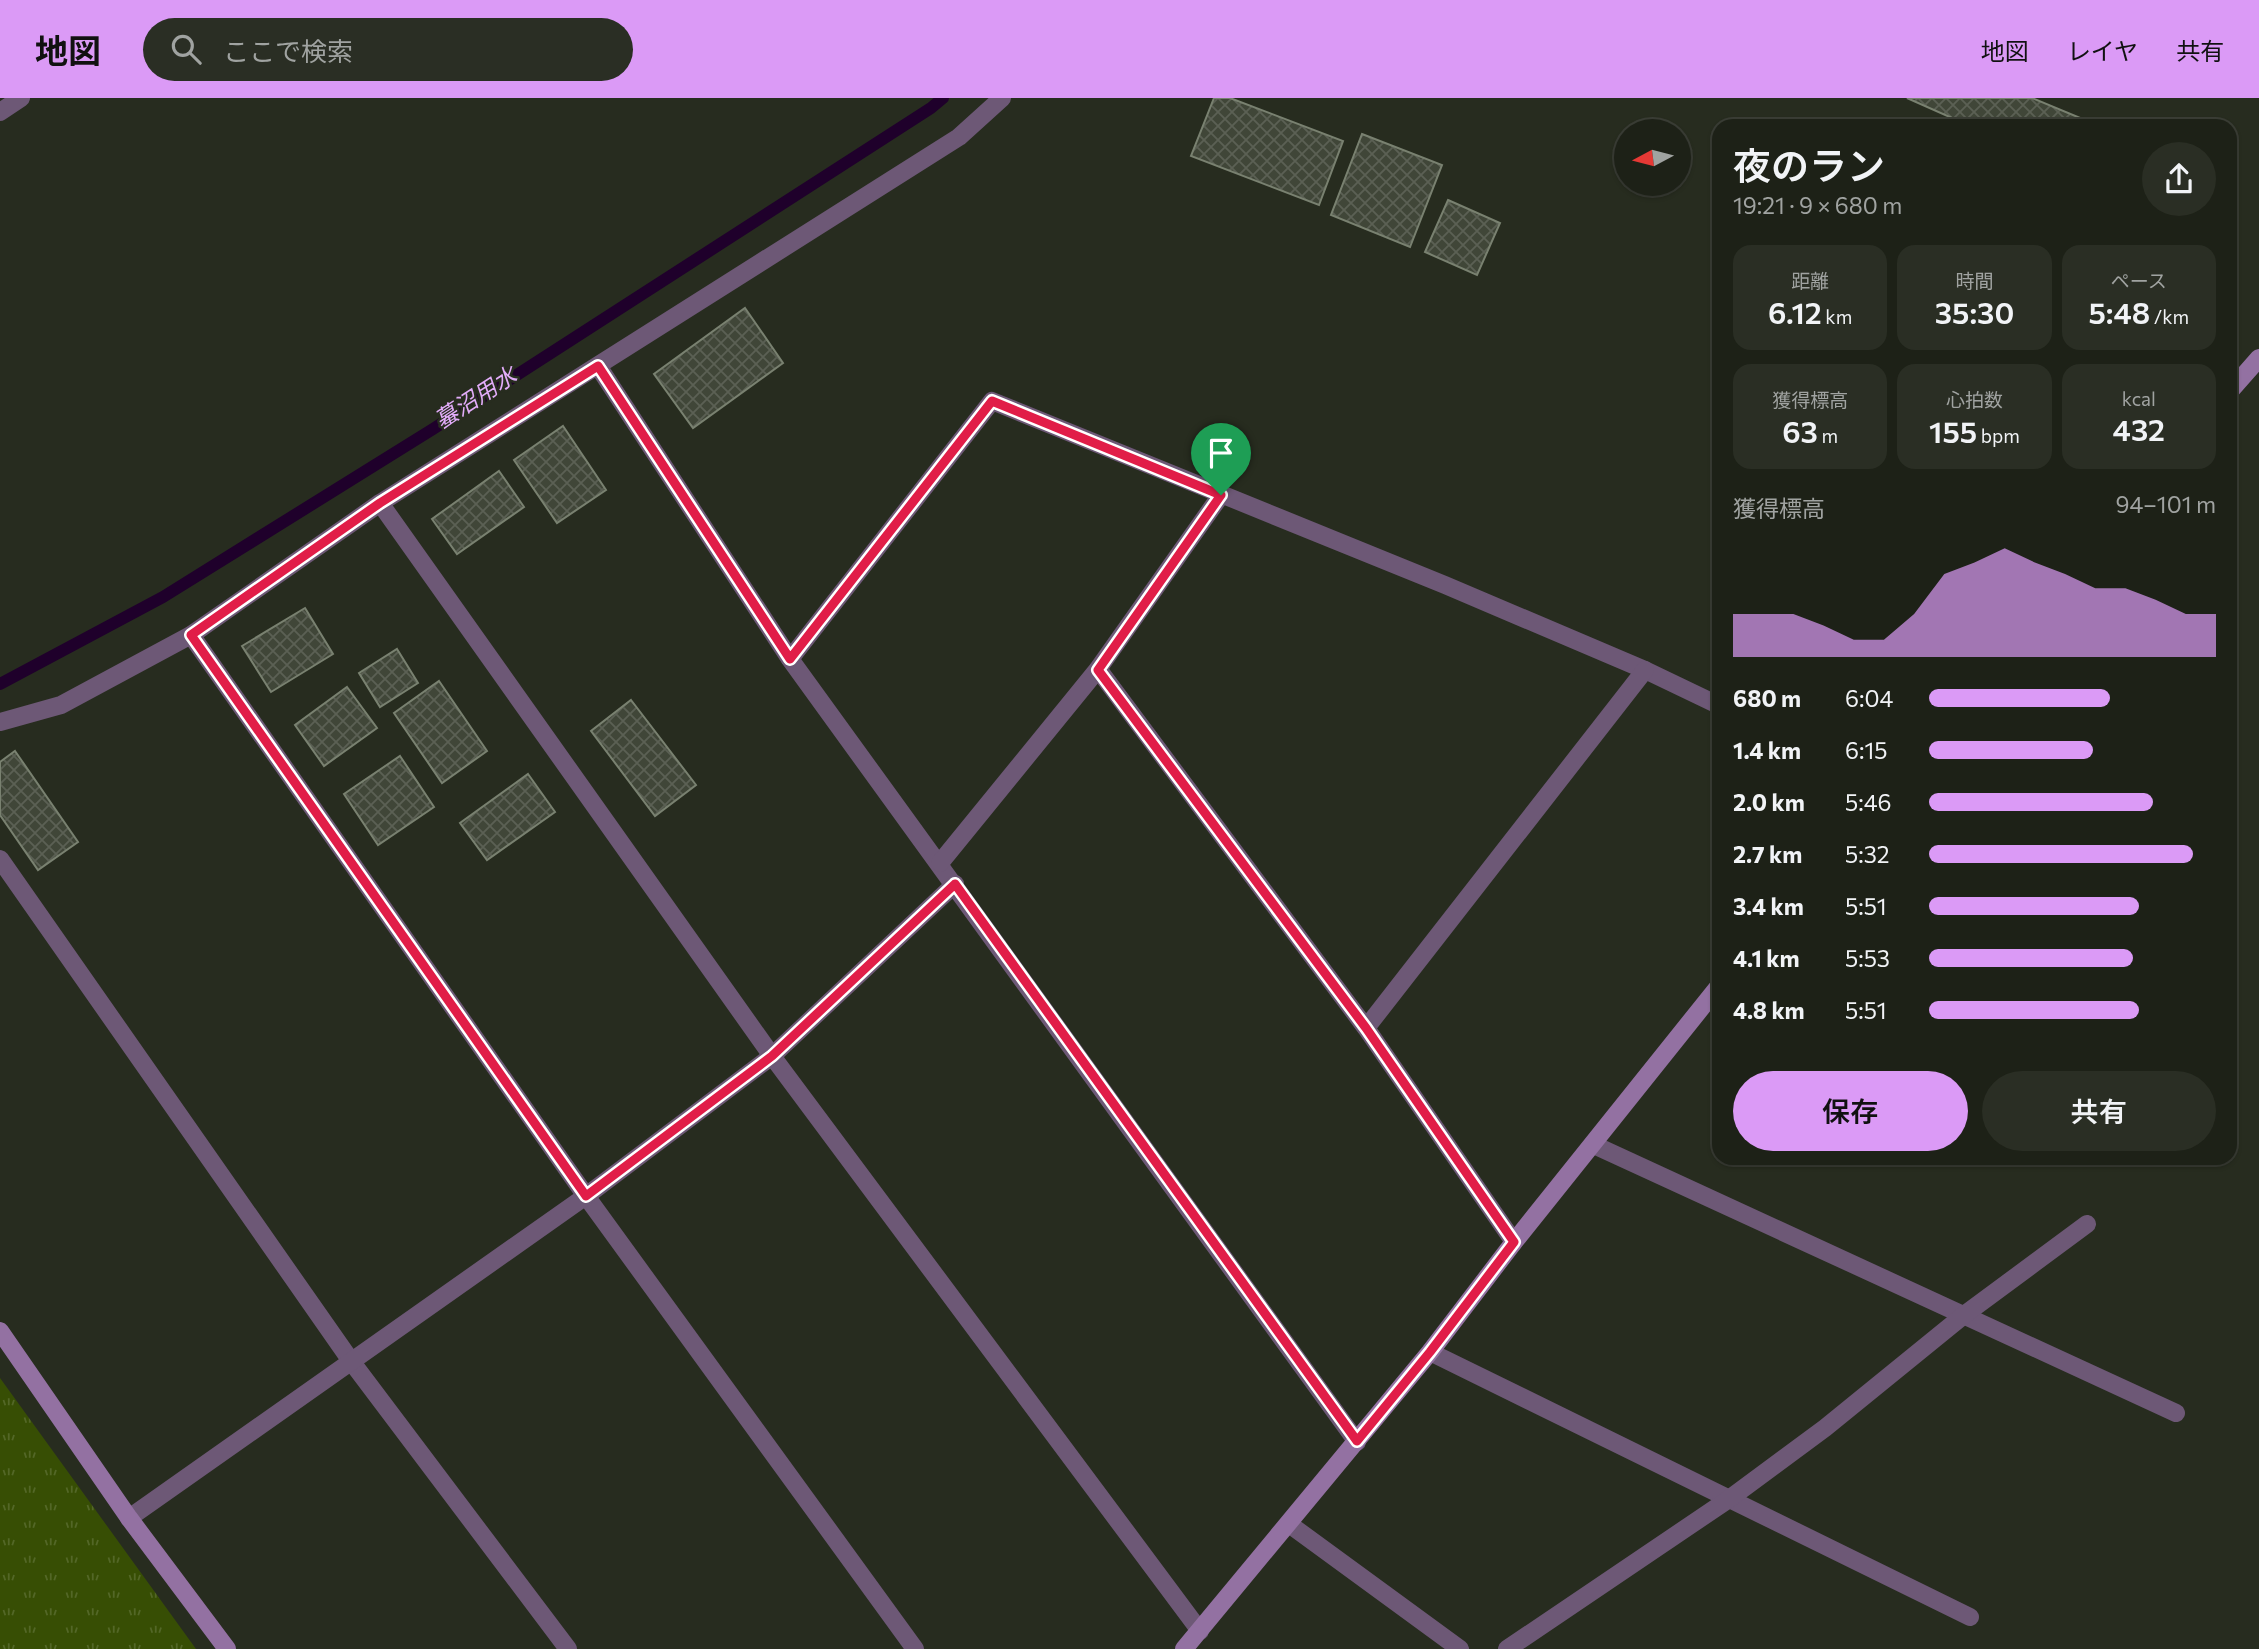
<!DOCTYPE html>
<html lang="ja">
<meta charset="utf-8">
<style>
body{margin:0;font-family:Commissioner,"Noto Sans JP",sans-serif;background:#2a2e24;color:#f1f3f6;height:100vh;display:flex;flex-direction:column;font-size:26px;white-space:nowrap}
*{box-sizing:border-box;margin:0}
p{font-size:23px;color:#a0a3a1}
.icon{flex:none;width:38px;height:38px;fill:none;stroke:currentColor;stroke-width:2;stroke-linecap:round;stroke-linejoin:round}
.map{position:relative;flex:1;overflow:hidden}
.sheet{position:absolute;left:1712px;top:21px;width:525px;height:1046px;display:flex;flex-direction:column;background:#1d2117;border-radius:21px;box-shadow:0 2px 5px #0004,0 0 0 2px #3b3e36}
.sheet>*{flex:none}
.needle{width:46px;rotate:263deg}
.fabs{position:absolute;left:1614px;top:21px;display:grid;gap:14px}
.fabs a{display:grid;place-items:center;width:77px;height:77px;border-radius:50%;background:#1d2117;box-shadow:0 2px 5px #0004,0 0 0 2px #3b3e36;font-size:35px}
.pin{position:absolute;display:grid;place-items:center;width:60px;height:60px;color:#fff;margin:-72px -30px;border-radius:50% 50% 50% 0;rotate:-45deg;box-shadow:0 0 7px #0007}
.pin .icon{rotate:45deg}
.round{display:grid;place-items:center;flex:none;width:74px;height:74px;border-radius:37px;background:#2a2e24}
.summary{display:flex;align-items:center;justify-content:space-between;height:119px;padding:0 21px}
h1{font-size:38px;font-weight:600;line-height:52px}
.metrics{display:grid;grid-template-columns:repeat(3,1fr);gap:10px;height:119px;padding:7px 21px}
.metrics div{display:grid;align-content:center;border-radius:18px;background:#2a2e24;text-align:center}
.metrics b{font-size:30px;font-weight:600}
.metrics small{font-size:19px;font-weight:400}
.metrics p{font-size:19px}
.chart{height:196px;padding:14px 21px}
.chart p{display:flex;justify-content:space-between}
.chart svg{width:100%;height:126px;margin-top:7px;fill:#db9af6;opacity:.7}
.cta{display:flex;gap:14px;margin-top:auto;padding:14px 21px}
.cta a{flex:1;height:80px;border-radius:42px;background:#db9af6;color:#111;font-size:28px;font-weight:600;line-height:80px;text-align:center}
.cta a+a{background:#2a2e24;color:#f1f3f6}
ul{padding:0 21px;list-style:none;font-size:23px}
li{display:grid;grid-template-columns:112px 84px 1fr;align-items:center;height:52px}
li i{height:18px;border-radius:9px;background:#db9af6}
header{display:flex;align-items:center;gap:42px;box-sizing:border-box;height:98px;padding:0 35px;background:#db9af6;color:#111}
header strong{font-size:33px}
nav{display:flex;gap:38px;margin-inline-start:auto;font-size:24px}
.search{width:490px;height:63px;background:#2a2e24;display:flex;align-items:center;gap:18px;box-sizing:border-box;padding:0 24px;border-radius:38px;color:#a0a3a1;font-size:26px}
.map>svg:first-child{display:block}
.grass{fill:url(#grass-tufts)}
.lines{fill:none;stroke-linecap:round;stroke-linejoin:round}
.stream{stroke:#1f002b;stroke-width:12}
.building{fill:url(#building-cross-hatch);stroke:#798170;stroke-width:2}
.lane{stroke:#6d5876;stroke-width:18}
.street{stroke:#6d5876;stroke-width:18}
.secondary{stroke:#9371a2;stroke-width:18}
.route-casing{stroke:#fff;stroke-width:14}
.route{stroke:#e11d48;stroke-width:9}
.labels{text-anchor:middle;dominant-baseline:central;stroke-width:5;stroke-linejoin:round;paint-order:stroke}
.water-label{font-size:23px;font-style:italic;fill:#e2acf9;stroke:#272c1f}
</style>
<header>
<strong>地図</strong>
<div class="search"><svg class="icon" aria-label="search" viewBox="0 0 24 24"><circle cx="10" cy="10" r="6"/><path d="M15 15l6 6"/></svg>ここで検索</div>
<nav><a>地図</a><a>レイヤ</a><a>共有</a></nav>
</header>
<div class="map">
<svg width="2259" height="1551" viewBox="0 0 2259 1551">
<defs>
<pattern id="grass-tufts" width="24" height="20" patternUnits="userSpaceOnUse" patternTransform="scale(1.75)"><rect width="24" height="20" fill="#374e04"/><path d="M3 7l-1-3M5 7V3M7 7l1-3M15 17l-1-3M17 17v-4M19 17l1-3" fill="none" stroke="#536727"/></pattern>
<pattern id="building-cross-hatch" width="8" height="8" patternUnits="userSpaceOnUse" patternTransform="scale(1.75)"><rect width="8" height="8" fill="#404638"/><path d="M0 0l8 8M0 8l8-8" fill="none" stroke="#5b6054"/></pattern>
</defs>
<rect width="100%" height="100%" fill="#272c1f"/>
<polygon class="grass" points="0,1280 196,1551 0,1551"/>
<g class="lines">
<polyline class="stream" points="0,586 163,499 433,331 931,10 943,0"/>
</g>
<g class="building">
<polygon points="1214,0 1230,0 1343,43 1319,107 1191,58"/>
<polygon points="1907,0 2032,0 2097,27 1970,28"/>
<polygon points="1362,36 1442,67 1410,149 1331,117"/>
<polygon points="1448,102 1500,125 1477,177 1425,154"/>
<polygon points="745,210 783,265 693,330 654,276"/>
<polygon points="563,328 606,392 557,425 514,362"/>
<polygon points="499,373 524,409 457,456 432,421"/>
<polygon points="305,510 333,556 271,594 242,548"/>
<polygon points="397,551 418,585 380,609 359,575"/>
<polygon points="439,583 487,653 442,685 394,615"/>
<polygon points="347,589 377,630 324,668 295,627"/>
<polygon points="631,602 696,687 655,718 591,633"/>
<polygon points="15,653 78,744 38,772 0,717 0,664"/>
<polygon points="400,658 434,709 378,747 344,696"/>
<polygon points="528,676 555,714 487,762 460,725"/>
</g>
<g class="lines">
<polyline class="lane" points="0,14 21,0"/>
<g class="street">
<polyline points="598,268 790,561 1357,1344"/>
<polyline points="380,405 772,958 1200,1533"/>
<polyline points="191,537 586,1098 915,1551"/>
<polyline points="790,561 992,303 1445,487 1645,572 1718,607"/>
<polyline points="1098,571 1366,930 1514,1144"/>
<polyline points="0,624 61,607 191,537 380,405 959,39 1002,0"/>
<polyline points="0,761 351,1263 568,1551"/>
<polyline points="940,765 1098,571 1221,397"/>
<polyline points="1366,930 1645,572"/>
<polyline points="1594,1047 2176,1315"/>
<polyline points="1430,1254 1970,1519"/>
<polyline points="129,1420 586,1098 772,958 955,786"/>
<polyline points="1289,1426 1460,1551"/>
<polyline points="1507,1551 1729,1401 1825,1330 1964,1217 2087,1126"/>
</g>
<g class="secondary">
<polyline points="2230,293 2259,260"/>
<polyline points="0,1233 129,1420 227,1551"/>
<polyline points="1184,1551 1430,1254 1514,1144 1718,889"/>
</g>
</g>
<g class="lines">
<g class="route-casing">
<polygon id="route" points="598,268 790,561 992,303 1221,397 1098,572 1366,930 1514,1144 1430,1254 1357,1343 955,786 772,958 586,1098 191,537 380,405"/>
</g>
<use href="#route" class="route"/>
</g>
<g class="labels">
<g class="water-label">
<text transform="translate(475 299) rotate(-33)">蟇沼用水</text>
</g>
</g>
</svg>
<div class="fabs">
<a><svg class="needle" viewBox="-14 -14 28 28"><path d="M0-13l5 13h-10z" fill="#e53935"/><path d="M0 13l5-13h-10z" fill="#a0a3a1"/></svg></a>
</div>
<div class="pin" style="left:1221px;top:397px;background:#1e9e55"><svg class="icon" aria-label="arrive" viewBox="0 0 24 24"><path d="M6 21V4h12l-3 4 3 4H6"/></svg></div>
<section class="sheet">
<div class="summary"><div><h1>夜のラン</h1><p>19:21 · 9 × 680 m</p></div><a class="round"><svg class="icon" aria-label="share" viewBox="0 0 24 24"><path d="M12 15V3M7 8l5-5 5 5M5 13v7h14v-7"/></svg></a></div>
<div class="metrics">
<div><p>距離</p><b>6.12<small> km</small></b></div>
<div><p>時間</p><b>35:30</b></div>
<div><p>ペース</p><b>5:48<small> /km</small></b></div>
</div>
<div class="metrics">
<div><p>獲得標高</p><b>63<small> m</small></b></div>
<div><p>心拍数</p><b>155<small> bpm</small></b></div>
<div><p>kcal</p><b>432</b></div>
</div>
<div class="chart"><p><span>獲得標高</span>94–101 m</p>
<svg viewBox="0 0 160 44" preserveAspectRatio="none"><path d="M0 44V29L10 29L20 29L30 33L40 38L50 38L60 29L70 15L80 11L90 6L100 11L110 15L120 20L130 20L140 24L150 29L160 29V44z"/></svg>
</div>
<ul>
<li><b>680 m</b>6:04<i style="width:63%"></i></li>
<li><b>1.4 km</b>6:15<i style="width:57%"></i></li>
<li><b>2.0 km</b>5:46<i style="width:78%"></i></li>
<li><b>2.7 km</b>5:32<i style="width:92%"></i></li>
<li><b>3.4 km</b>5:51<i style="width:73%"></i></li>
<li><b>4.1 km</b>5:53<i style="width:71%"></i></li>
<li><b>4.8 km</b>5:51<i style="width:73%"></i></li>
</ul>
<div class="cta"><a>保存</a><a>共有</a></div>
</section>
</div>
